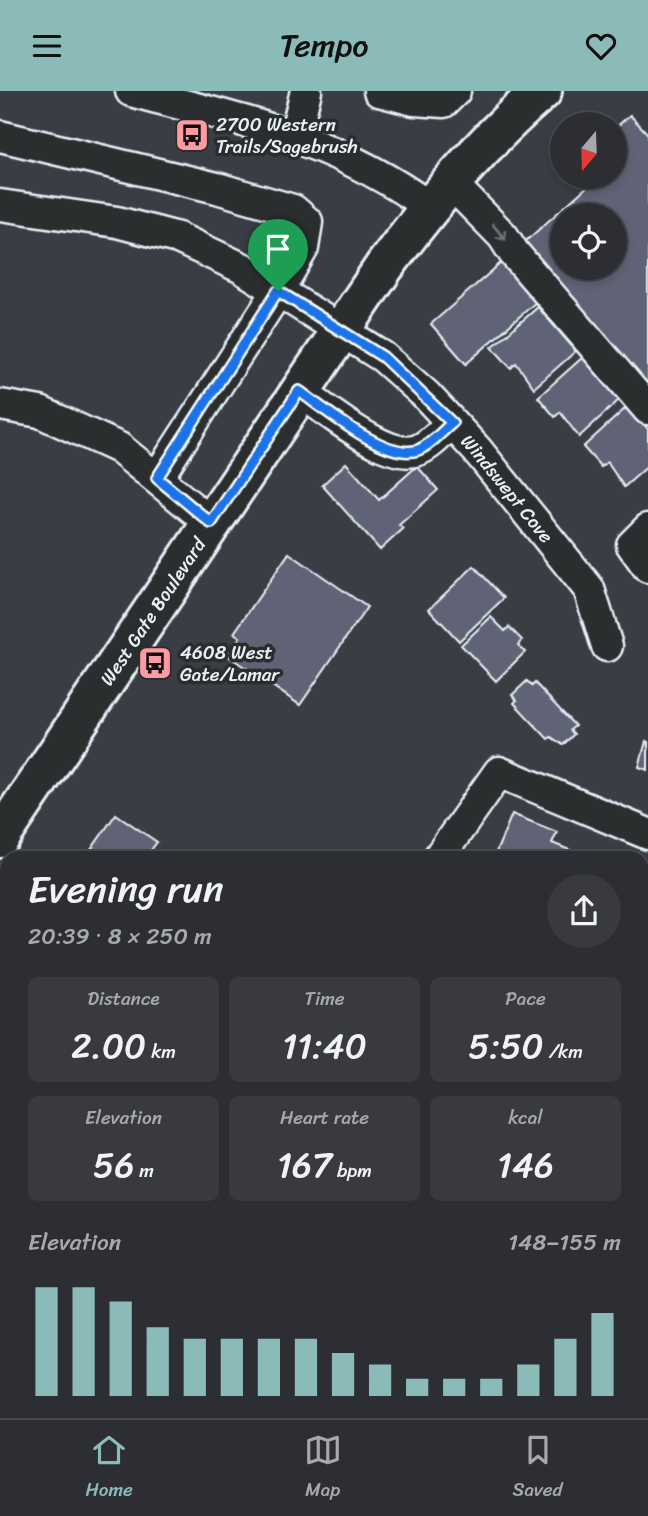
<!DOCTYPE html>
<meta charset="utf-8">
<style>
body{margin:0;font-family:Sriracha,sans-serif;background:#383a3f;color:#f1f3f6;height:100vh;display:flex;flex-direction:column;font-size:26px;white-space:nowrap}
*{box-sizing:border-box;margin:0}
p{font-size:23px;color:#a6a8ac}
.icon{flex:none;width:38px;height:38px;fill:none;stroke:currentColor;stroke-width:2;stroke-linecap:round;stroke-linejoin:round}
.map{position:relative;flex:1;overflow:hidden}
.drawer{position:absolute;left:0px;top:760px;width:649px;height:569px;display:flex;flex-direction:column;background:#2c2e33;border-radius:21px 21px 0 0;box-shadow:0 4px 10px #0003,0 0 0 2px #484a4e}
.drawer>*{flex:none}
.needle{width:46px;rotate:199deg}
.buttons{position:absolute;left:550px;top:21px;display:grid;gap:14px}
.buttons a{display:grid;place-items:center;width:77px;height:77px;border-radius:50%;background:#2c2e33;box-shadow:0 4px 10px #0003,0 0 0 2px #484a4e;font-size:35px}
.pin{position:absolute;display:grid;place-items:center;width:60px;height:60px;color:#fff;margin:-72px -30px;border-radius:50% 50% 50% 0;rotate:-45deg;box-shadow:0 0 7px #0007}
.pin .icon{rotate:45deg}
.round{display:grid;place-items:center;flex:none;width:74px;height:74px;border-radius:37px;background:#383a3f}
.overview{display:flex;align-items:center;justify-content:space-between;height:119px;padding:0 28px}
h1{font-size:38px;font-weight:600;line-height:52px}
.figures{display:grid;grid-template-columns:repeat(3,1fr);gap:10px;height:119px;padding:7px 28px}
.figures div{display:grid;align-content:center;border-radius:10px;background:#383a3f;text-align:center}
.figures b{font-size:35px;font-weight:600}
.figures small{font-size:19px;font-weight:400}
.figures p{font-size:19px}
.chart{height:196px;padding:14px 28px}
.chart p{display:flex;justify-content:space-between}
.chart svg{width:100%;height:126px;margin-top:7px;stroke:#8bbbb9;stroke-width:6}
header{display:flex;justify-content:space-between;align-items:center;height:91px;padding:0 28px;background:#8bbbb9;color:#111;font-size:32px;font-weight:600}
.tabs{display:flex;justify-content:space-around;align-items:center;height:98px;border-top:2px solid #484a4e;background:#2c2e33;font-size:19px;color:#a6a8ac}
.tabs a{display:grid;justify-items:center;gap:4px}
.tabs .selected{color:#8bbbb9}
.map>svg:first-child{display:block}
.building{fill:#616476;stroke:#e8f1f8;stroke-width:2;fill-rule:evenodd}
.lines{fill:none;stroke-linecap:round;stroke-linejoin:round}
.minor-casing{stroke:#e8f1f8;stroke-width:35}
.major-casing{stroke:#e8f1f8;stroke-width:44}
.highway-casing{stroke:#e8f1f8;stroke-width:44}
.minor{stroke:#2a2d2e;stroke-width:30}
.major{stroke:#2a2d2e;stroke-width:38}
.highway{stroke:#2a2d2e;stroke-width:38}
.oneway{stroke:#6c7275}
.route-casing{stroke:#fff;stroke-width:14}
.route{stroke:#1a73e8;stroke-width:9}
.labels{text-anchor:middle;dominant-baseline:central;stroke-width:7;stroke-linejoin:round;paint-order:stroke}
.poi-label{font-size:19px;fill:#e8f1f8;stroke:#2a2d2e;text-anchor:start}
.street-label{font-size:19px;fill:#e8f1f8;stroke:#2a2d2e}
</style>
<header><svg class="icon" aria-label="menu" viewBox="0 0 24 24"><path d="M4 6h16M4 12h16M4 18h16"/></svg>Tempo<svg class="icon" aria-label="heart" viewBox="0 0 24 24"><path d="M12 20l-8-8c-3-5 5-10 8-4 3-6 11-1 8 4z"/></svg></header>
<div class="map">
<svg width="648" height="1327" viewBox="0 0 648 1327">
<rect width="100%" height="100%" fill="#3a3e44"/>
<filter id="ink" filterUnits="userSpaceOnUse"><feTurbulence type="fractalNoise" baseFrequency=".0143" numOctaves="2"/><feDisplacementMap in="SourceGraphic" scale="14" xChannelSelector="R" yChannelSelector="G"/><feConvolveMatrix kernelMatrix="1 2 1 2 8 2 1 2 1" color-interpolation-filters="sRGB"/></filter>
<g filter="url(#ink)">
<g class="building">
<path d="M 630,24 L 648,43 L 648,293 L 607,246 L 603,250 L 519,156 L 598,86 L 614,86 L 614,38 ZM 562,124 L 614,124 L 614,177 L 562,177 Z"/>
<polygon points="502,171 536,211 466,273 431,233"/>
<polygon points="538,216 576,260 534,297 516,272 511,277 492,256"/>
<polygon points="583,266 620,308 579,346 560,321 555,326 538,306"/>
<polygon points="628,315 648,338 648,375 624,396 607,371 601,376 583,356"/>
<polygon points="346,372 379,409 417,375 438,399 399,434 403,438 380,459 322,394"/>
<polygon points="289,462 367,516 300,614 227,564 240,546 234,542"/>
<polygon points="474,475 504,507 459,550 429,518"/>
<polygon points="491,526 505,540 509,536 522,549 518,554 525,561 496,590 461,554"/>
<polygon points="527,590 532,595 535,592 575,635 570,639 574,643 563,654 551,646 548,648 514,612 517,609 512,604"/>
<polygon points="646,650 648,651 648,679 639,676"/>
<polygon points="116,723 157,751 146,766 86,766"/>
<polygon points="512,723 557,741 552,752 587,766 494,766"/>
<polygon points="642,789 648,792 648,880 642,878"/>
<polygon points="0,875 5,878 7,876 7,928 0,923"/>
<polygon points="0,1002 7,1003 7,1029 0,1028"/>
</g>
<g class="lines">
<g class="minor-casing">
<g id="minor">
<path d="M 131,0 C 242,30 334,47 429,116"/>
<polyline points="379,0 414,9 444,11 455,0"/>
<polyline points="0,45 217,97 293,119 307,131 303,157 278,200 157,387"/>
<polyline points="295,45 306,0"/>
<polyline points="451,92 503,145 514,162 648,318"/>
<path id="s1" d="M 0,114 L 117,131 L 178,147 L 242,177 L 383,266 L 426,304 L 477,359 L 589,498 L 607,555"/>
<path d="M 299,300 C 325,317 387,371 418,359 C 431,354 441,341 451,332"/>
<polyline points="0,314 40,321 119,357 211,432"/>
<polyline points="648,438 632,454 648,476"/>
<polyline points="439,766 499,681 648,743"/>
<polyline points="0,965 7,966"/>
<polyline points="0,1042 7,1043"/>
</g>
</g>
<g class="major-casing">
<g id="major">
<path id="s2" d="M 0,747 L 384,176 C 431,113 482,51 542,0"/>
<polyline points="0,1089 7,1091"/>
<polyline points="642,1178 648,1178"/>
</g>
</g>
<g class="highway-casing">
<g id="highway">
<polyline points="0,1145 7,1146"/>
<polyline points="0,1214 7,1215"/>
<polyline points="642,1287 648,1288"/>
<polyline points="33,1321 74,1327"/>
</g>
</g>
<use href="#minor" class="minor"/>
<use href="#major" class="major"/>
<use href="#highway" class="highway"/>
</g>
<defs><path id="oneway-shaft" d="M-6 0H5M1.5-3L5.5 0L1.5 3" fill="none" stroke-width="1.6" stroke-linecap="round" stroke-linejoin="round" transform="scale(1.75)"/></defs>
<use class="oneway" href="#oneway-shaft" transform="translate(499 141) rotate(51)"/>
</g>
<g class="lines" filter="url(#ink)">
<g class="route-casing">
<path id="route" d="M 278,200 L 383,266 L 452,332 C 441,341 431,354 418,359 C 386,370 325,318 299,300 L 211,432 L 157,387 Z"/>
</g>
<use href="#route" class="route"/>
</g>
<defs>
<g id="bus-square" transform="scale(1.75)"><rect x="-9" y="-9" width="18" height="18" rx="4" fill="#ff9aa2" stroke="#2a2d2e"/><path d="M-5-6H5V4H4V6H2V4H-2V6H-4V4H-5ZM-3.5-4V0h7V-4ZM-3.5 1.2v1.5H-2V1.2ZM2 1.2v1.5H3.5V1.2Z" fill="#111"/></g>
</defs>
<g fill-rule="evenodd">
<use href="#bus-square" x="192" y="44"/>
<use href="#bus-square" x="155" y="572"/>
</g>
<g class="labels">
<g class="poi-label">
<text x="216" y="33">2700 Western<tspan x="216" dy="22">Trails/Sagebrush</tspan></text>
<text x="180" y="561">4608 West<tspan x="180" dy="22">Gate/Lamar</tspan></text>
</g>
<g class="street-label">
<text stroke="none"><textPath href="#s1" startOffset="600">Windswept Cove</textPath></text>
<text stroke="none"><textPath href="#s2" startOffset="273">West Gate Boulevard</textPath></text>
</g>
</g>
</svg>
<div class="buttons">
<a><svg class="needle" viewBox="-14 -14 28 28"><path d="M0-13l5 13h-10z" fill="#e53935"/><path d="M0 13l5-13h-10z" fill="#a6a8ac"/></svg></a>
<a><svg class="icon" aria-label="locate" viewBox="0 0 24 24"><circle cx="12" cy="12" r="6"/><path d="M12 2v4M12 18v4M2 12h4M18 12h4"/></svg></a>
</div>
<div class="pin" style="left:278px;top:200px;background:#1e9e55"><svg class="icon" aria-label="arrive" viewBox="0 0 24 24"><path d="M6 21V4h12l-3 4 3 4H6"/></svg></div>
<section class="drawer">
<div class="overview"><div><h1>Evening run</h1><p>20:39 · 8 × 250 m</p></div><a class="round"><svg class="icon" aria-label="share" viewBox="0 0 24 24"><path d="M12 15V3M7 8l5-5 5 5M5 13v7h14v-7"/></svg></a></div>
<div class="figures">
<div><p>Distance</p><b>2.00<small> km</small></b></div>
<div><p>Time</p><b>11:40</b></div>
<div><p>Pace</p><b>5:50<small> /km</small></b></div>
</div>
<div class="figures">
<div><p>Elevation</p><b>56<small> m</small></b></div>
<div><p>Heart rate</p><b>167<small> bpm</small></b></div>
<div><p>kcal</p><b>146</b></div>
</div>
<div class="chart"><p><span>Elevation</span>148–155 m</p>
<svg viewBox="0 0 160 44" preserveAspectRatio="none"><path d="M5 44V6M15 44V6M25 44V11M35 44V20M45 44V24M55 44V24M65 44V24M75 44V24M85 44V29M95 44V33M105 44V38M115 44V38M125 44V38M135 44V33M145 44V24M155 44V15"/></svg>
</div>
</section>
</div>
<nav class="tabs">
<a class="selected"><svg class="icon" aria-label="home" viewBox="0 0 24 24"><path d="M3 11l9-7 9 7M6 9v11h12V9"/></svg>Home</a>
<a><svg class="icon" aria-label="map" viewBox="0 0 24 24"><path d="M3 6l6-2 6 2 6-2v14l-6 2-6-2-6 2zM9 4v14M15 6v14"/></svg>Map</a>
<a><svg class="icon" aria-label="saved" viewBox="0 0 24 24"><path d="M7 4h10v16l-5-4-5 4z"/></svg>Saved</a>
</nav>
